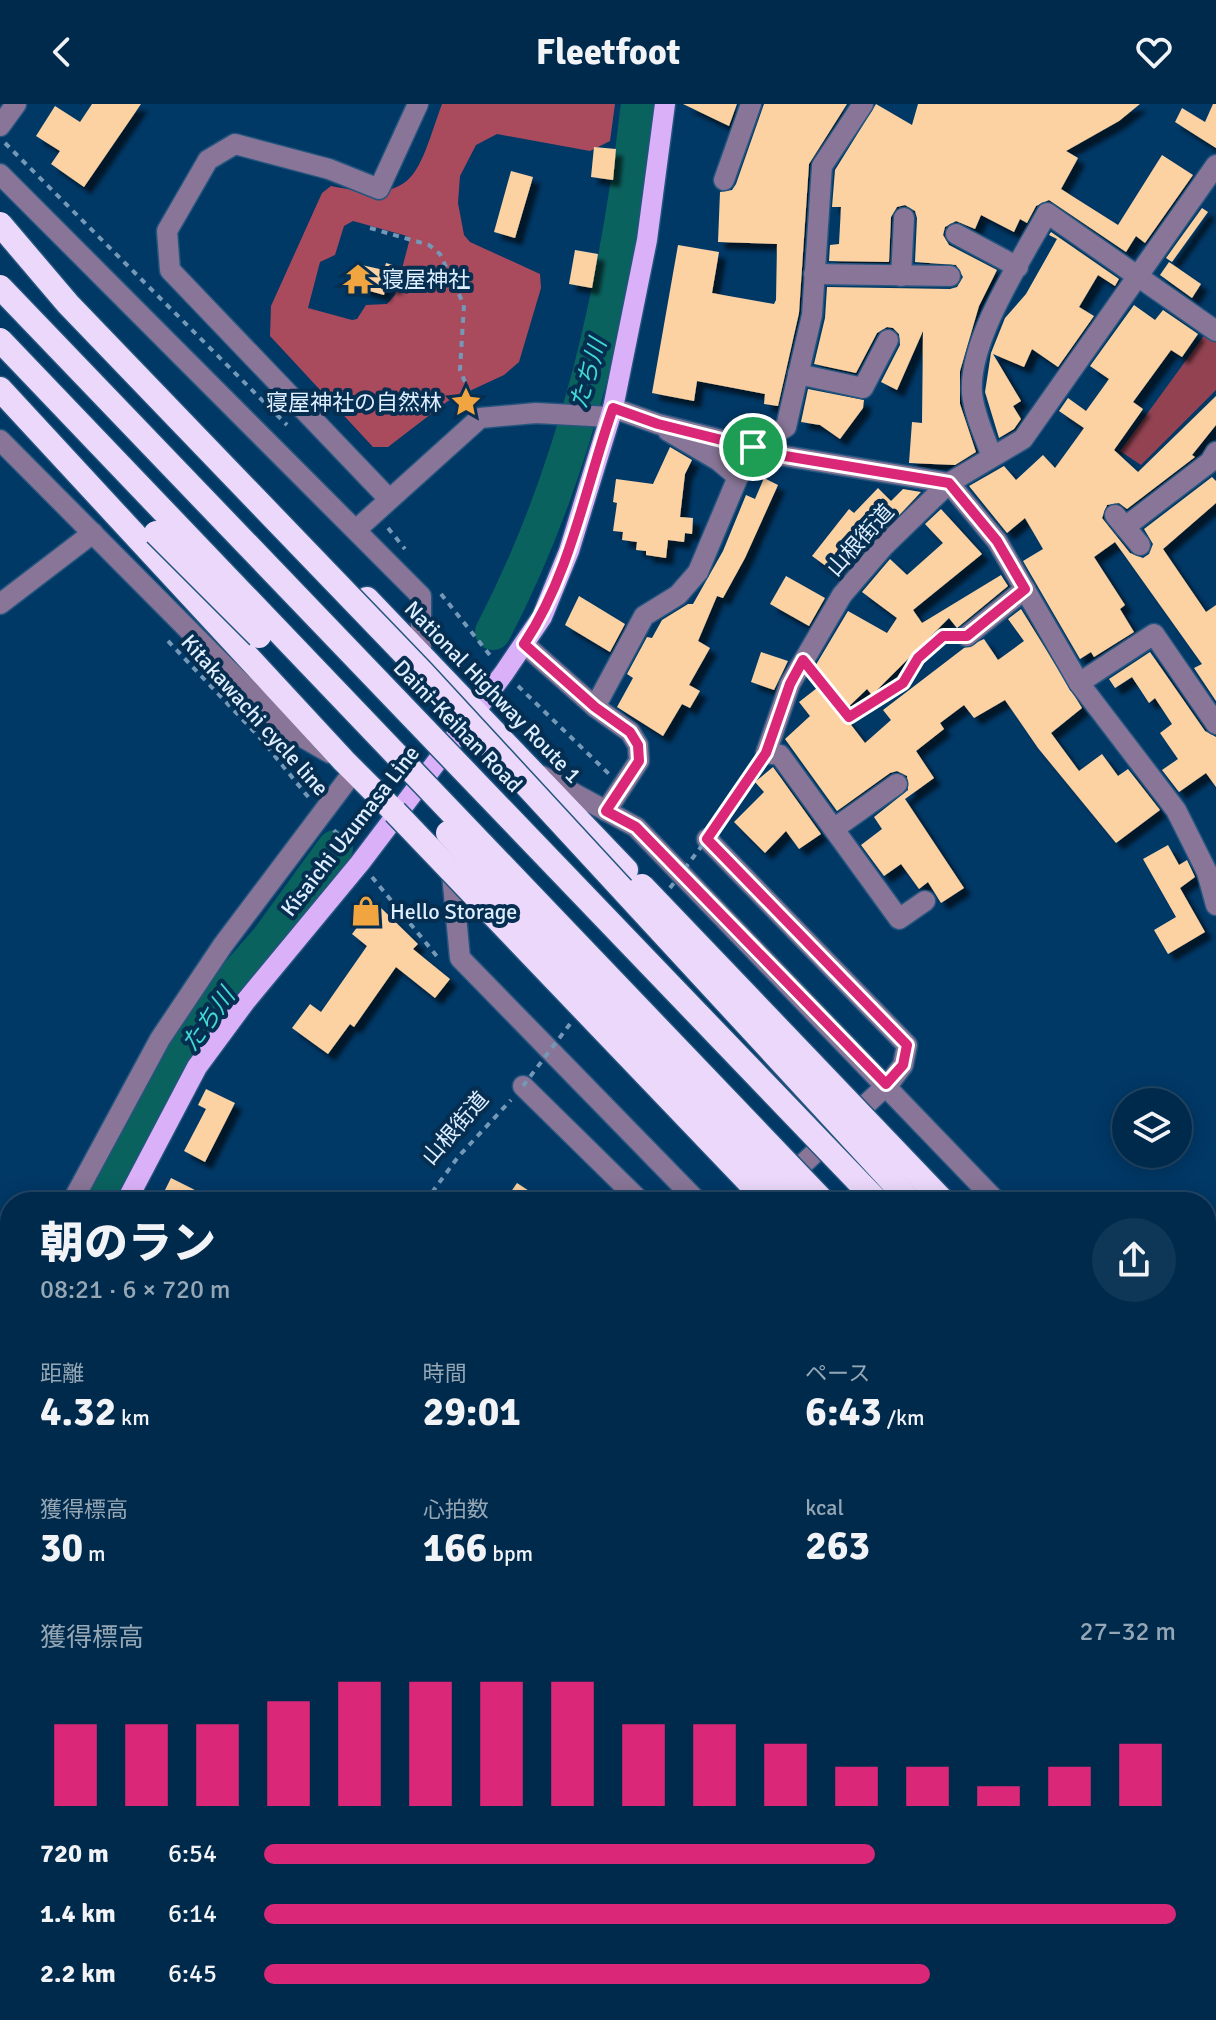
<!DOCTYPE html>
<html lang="ja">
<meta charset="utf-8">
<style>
body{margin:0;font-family:Signika,"Noto Sans JP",sans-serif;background:#0e3656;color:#f1f3f6;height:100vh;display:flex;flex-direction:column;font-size:30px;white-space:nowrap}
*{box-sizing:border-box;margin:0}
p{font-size:26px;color:#95a7b5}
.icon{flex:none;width:44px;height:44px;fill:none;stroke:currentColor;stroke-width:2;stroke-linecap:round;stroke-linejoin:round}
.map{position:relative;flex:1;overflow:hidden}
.sheet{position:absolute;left:0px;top:1088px;width:1216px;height:828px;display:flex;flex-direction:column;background:#002a4c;border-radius:32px 32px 0 0;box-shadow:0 4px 20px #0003,0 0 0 2px #224664}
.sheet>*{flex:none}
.controls{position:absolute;left:1112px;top:984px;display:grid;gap:16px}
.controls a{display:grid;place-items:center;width:80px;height:80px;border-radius:50%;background:#002a4c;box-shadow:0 4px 20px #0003,0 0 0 2px #224664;font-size:40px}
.pin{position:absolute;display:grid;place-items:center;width:68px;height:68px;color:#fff;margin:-34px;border:4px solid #fff;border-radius:50%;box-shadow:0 2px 8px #0007}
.round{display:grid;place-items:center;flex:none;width:84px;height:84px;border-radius:42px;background:#0e3656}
.overview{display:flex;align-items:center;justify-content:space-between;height:136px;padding:0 40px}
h1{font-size:44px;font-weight:800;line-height:60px}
.stats{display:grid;grid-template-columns:repeat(3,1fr);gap:12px;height:136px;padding:8px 40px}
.stats div{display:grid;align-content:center}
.stats b{font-size:40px;font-weight:800}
.stats small{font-size:22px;font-weight:400}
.stats p{font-size:22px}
.chart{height:224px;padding:16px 40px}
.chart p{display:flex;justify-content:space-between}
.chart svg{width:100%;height:144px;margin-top:8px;stroke:#db2777;stroke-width:6}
ul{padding:0 40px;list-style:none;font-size:26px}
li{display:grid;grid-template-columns:128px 96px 1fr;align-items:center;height:60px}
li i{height:20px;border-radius:10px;background:#db2777}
header{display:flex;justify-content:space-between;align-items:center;height:104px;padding:0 40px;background:#002a4c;font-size:36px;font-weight:800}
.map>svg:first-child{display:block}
.green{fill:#924251}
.forest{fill:#a94b5d;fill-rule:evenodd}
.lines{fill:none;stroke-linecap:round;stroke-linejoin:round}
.river{stroke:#0a625f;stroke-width:36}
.building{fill:#fcd2a3;filter:url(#shadow)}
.minor-casing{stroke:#24557e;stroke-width:23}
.major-casing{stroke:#24557e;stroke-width:23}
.highway-casing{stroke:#24557e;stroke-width:27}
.path{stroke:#7598b7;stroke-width:4;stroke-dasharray:6 6;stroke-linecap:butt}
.minor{stroke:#887597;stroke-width:20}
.major{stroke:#dab1f8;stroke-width:20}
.highway{stroke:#ebd8fa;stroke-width:24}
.highway-bridge-casing{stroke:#24557e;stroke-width:27;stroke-linecap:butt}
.path-bridge{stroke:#7598b7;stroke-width:4;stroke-dasharray:6 6;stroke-linecap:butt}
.highway-bridge{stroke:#ebd8fa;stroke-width:24}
.route-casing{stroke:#fff;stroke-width:16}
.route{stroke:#db2777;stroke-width:10}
.labels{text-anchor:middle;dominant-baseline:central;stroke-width:8;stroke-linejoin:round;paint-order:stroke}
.poi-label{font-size:22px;fill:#deeeff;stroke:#052e51;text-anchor:start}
.street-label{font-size:22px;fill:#deeeff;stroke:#052e51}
.water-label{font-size:24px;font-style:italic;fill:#42d9d2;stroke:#052e51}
</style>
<header><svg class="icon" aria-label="back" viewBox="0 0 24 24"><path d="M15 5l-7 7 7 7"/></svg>Fleetfoot<svg class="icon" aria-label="heart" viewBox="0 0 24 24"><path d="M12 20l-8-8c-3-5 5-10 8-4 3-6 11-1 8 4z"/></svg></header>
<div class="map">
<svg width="1216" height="1916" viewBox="0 0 1216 1916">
<defs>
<filter id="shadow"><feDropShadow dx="7" dy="7" stdDeviation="2" flood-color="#0009"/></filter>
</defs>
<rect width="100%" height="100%" fill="#003866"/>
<polygon class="green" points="1208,226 1216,231 1216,286 1141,361 1120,347"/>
<path class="forest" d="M 442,0 L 615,0 L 610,37 L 590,47 L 497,30 L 476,41 L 460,72 L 458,99 L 464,131 L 470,138 L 540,170 L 541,184 L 519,258 L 504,271 L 448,297 L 388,343 L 373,343 L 270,232 L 271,202 L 322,89 L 331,82 C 417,100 416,72 442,0 ZM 353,117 L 407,132 L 409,138 L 395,191 L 387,200 L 366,201 L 357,215 L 352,216 L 308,204 L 320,158 L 335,151 L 344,122 Z"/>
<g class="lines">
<g class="river">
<path d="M 493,528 C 578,365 618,181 639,0"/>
<polyline points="96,1098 153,992 235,874 269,835 335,744"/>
<polyline points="0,1302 10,1277"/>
</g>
</g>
<g class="building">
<polygon points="92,0 141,0 84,83 51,60 60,47 36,32 55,2 80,18"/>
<polygon points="683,0 737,0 729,22"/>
<polygon points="764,0 847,0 809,60 799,209 778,302 764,300 765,290 697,277 694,297 652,289 678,141 719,148 712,189 774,200 776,196 777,140 718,138 720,88 732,86 736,80"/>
<polygon points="876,0 912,21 918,0 1140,0 1119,17 1066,47 1078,54 1061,85 1118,121 1162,51 1193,71 1145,139 1136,132 1126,148 1049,96 1036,102 1027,119 1020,115 1014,128 981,111 975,125 956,117 945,123 943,131 949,141 997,166 979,202 960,267 960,300 976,348 955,361 909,359 912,318 922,319 923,227 897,286 881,278 900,241 899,230 893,224 887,223 877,229 856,269 814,260 825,214 827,183 950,185 957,183 963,173 956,161 915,158 917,114 915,107 905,101 897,103 891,113 889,158 829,157 830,141 839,140 841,103 832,103 835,66"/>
<polygon points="1213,0 1216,0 1216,44 1175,18 1182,4 1205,18"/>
<polygon points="594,43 616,45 613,76 591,73"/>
<polygon points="511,67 533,73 515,134 494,128"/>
<polygon points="1202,104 1208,108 1172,158 1166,154"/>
<polygon points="1051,128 1119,175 1115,182 1098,171 1079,203 1094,212 1058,263 1032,245 1024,263 993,250 1021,297 1013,302 1021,315 1014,325 999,334 985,288 991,249 1005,214 1026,190 1057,135 1049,131"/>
<polygon points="575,146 598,150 592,184 569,180"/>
<polygon points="1169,158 1201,180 1192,194 1160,171"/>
<polygon points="386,159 400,163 395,184 386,182 384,191 352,182 357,160 384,166"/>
<polygon points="1134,201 1155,216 1163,206 1198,230 1182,253 1171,246 1133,298 1143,305 1114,346 1138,368 1216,292 1216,321 1192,351 1195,353 1127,405 1119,399 1107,401 1102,414 1130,449 1143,454 1149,450 1153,440 1144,425 1212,373 1216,377 1216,399 1163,445 1206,508 1216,501 1216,597 1194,564 1202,560 1115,438 1094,453 1125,501 1120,505 1134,528 1094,553 1091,548 1080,555 1023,457 1043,445 1025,414 1007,429 969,382 1004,362 1016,376 1043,351 1055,364 1084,324 1059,307 1068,294 1086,307 1109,275 1090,262"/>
<polygon points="808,285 864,296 863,304 840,335 820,321 801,318"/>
<polygon points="670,343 692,356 685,370 680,413 693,414 692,430 685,429 684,438 668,436 666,454 646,451 646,447 636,446 637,438 622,436 623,428 613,427 617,399 613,398 616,375 653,380"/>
<polygon points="764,374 778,381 745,454 723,494 717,492 698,537 710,544 689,581 700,587 690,604 682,600 663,632 617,603 633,574 627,570 647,533 652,534 662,516 688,500 693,500 723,447 746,391 755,395"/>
<polygon points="878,384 891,397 903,385 921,388 841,473 812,452 849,405 854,409"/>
<polygon points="941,405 982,450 913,506 922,519 1001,471 1008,482 957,524 949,514 872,591 867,585 842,609 865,639 891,616 883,606 964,544 984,535 998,556 1024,537 1008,515 1021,505 1082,604 1051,629 1079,667 1102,650 1118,672 1128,665 1160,706 1116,739 1038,644 1005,596 974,614 964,601 940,619 944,625 916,647 934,674 905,695 964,784 941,799 928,778 919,785 901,760 884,772 861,741 882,725 874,713 908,686 907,672 897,667 890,669 837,707 785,635 810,612 799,598 826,577 814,564 848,507 887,529 897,514 862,488 890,455 907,471 943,439 925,420"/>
<polygon points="786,472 825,494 809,522 770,500"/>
<polygon points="579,492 625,520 610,548 565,521"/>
<polygon points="761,548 788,557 774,586 751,578"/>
<polygon points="1150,548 1205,627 1216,633 1216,683 1206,669 1179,688 1162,666 1178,655 1160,629 1172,620 1155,594 1149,599 1132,573 1115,584 1109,575"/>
<polygon points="773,663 821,730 799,745 786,727 765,749 734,718 764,688 755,678"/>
<polygon points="1168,741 1179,761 1187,756 1195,773 1180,784 1205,828 1168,850 1154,826 1176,813 1143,755"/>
<polygon points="379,802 418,840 413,845 450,875 435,894 396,863 354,923 350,920 328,950 292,924 310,900 321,908 367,842 352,830 372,804 374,806"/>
<polygon points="206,985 235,999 205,1058 184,1047 206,1005 198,1001"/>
<polygon points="171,1074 191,1084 217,1098 159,1098"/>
<polygon points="517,1079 546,1098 504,1098"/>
</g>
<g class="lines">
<g class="minor-casing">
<g id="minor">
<polyline points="0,22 16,0"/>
<polyline points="0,70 421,492 421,548"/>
<polyline points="724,76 751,0"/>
<polyline points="956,130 1018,163"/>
<polyline points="814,170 950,172"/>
<polyline points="901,172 904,114"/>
<polyline points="798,270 863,284 888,236"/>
<polyline points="613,304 658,320 785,352 949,379 997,437 1079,579 1176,706 1207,768 1216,801"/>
<polyline points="0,336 285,623 330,649"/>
<polyline points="753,343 786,323 812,211 822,62 863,0"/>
<path d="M 992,353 C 985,333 974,311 972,289 C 968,236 1022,155 1047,109 L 1216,227"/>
<polyline points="389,395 170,166 167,127 208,56 235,40 329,65 379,85 418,0"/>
<polyline points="1115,411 1140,441"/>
<polyline points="1125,423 1210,358 1216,348"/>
<polyline points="357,425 480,314 536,309 610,313"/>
<polyline points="0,500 93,429"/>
<polyline points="967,532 1025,485"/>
<polyline points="524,540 595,603 630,628 638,641 639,657 606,707"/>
<polyline points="1079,579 1154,530 1216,620"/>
<polyline points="595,603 644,512 678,491 698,468 738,373 719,357 668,327"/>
<polyline points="542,672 636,723 997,1098"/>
<polyline points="835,724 897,680"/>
<polyline points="707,735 907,941 903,961 891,977 786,1076"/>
<polyline points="452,770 460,854 698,1098"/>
<polyline points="925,797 899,815 780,651 766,649 790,580 842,491 884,442 949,379 1023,335 1216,61"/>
<polyline points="523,982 641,1098"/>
<polyline points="72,1098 160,935 223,841 354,667"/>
<polyline points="0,1243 10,1218"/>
<polyline points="1206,1324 1216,1335"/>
<polyline points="1206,1597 1216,1608"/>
<polyline points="0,1874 10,1859"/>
<polyline points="729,1906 745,1916"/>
</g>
</g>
<g class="major-casing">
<g id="major">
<polyline points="126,1098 197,963 245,898 360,759 504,569 542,513 569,447 613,304 647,136 665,0"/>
<polyline points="0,1370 10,1346"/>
</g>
</g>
<g class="highway-casing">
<g id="highway">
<polyline points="0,285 344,657 395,708"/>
<polyline points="367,495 626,766"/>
<polyline points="1206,1439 1216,1450"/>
<polyline points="1206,1497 1216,1507"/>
<polyline points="1206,1552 1216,1562"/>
</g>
</g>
<g class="path">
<polyline points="5,39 287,321"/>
<polyline points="370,124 429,141 440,150 464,201 460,266 473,297"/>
<polyline points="388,424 405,445"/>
<polyline points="441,490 493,555"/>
<polyline points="168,537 261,635 309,694"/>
<polyline points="817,574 849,613 903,579 918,554 943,532 950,532"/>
<polyline points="518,582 609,670"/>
<polyline points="718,720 756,664"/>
<polyline points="334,726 349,744"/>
<polyline points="372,773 440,856"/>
<polyline points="1016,1090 1023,1098"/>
<polyline points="425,1098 458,1053 511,996"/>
<polyline points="1206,1254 1216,1266"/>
<polyline points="1206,1273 1209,1277"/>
<polyline points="1206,1292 1216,1303"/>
<polyline points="1206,1631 1216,1641"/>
</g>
<use href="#minor" class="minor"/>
<use href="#major" class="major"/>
<use href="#highway" class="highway"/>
<g class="highway-bridge-casing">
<g id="highway-bridge">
<polyline points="0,120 68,200 422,568 911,1098"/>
<polyline points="0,183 878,1098"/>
<polyline points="0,236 824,1098"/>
<polyline points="156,429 259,532"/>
<polyline points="395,708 768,1098"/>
<polyline points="448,729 648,947 793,1098"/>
<polyline points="642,782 944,1098"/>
<polyline points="1206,1371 1216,1382"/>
</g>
</g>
<g class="path-bridge">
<polyline points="670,784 707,735"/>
<polyline points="523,982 570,920"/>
</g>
<use href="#highway-bridge" class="highway-bridge"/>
</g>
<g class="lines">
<g class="route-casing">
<path id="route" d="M 613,304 L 658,320 L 785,352 L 949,379 L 997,437 L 1025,485 L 967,532 L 943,532 L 918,554 L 903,579 L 849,613 L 803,556 L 790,580 L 766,649 L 707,735 L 907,941 L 903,961 L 886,980 L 636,723 L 606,707 L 639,657 L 638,641 L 630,628 L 595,603 L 524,540 C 571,469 585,384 613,304 Z"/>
</g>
<use href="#route" class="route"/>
</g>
<defs>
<g id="temple-bare" transform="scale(2.4)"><path d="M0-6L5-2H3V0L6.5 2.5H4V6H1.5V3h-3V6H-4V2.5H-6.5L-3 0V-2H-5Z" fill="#f1a540" stroke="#052e51" stroke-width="2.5" paint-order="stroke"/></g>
<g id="sight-bare" transform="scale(2.4)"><path d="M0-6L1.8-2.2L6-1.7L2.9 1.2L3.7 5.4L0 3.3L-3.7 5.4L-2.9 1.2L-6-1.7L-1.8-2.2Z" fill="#f1a540" stroke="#052e51" stroke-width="2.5" paint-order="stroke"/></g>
<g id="shop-bare" transform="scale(2.4)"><path d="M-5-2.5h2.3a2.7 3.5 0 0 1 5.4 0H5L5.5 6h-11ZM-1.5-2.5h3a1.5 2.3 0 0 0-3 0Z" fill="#f1a540" stroke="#052e51" stroke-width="2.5" paint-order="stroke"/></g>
</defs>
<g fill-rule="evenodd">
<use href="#temple-bare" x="358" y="175"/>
<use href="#sight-bare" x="466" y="298"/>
<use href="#shop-bare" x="366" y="807"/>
</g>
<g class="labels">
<g class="poi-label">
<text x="382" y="175">寝屋神社</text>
<text x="442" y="298" text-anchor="end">寝屋神社の自然林</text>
<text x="390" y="807">Hello Storage</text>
</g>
<g class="street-label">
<text transform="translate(860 436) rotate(-48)">山根街道</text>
<text transform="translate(493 588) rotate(46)">National Highway Route 1</text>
<text transform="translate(255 611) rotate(48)">Kitakawachi cycle line</text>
<text transform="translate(458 622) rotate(46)">Daini-Keihan Road</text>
<text transform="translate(350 727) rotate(-52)">Kisaichi Uzumasa Line</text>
<text transform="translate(455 1024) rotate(-49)">山根街道</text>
</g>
<g class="water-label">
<text transform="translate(588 270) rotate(-73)">たち川</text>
<text transform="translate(208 916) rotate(-54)">たち川</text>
</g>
</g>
</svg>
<div class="controls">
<a><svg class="icon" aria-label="layers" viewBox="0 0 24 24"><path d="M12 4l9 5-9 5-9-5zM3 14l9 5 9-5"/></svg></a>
</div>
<div class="pin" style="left:753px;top:343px;background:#1e9e55"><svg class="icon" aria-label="arrive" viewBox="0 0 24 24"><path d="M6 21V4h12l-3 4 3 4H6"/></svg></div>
<section class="sheet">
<div class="overview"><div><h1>朝のラン</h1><p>08:21 · 6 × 720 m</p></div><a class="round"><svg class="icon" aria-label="share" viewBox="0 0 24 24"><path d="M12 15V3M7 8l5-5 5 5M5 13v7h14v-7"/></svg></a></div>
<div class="stats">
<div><p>距離</p><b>4.32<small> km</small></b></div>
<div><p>時間</p><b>29:01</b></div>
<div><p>ペース</p><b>6:43<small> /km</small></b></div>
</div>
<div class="stats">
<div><p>獲得標高</p><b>30<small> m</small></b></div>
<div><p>心拍数</p><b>166<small> bpm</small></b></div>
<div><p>kcal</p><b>263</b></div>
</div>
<div class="chart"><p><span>獲得標高</span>27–32 m</p>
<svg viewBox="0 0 160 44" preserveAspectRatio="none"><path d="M5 44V19M15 44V19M25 44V19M35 44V12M45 44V6M55 44V6M65 44V6M75 44V6M85 44V19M95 44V19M105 44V25M115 44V32M125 44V32M135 44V38M145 44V32M155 44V25"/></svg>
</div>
<ul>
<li><b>720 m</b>6:54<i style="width:67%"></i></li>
<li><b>1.4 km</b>6:14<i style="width:100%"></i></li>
<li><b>2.2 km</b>6:45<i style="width:73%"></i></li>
</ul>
</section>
</div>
